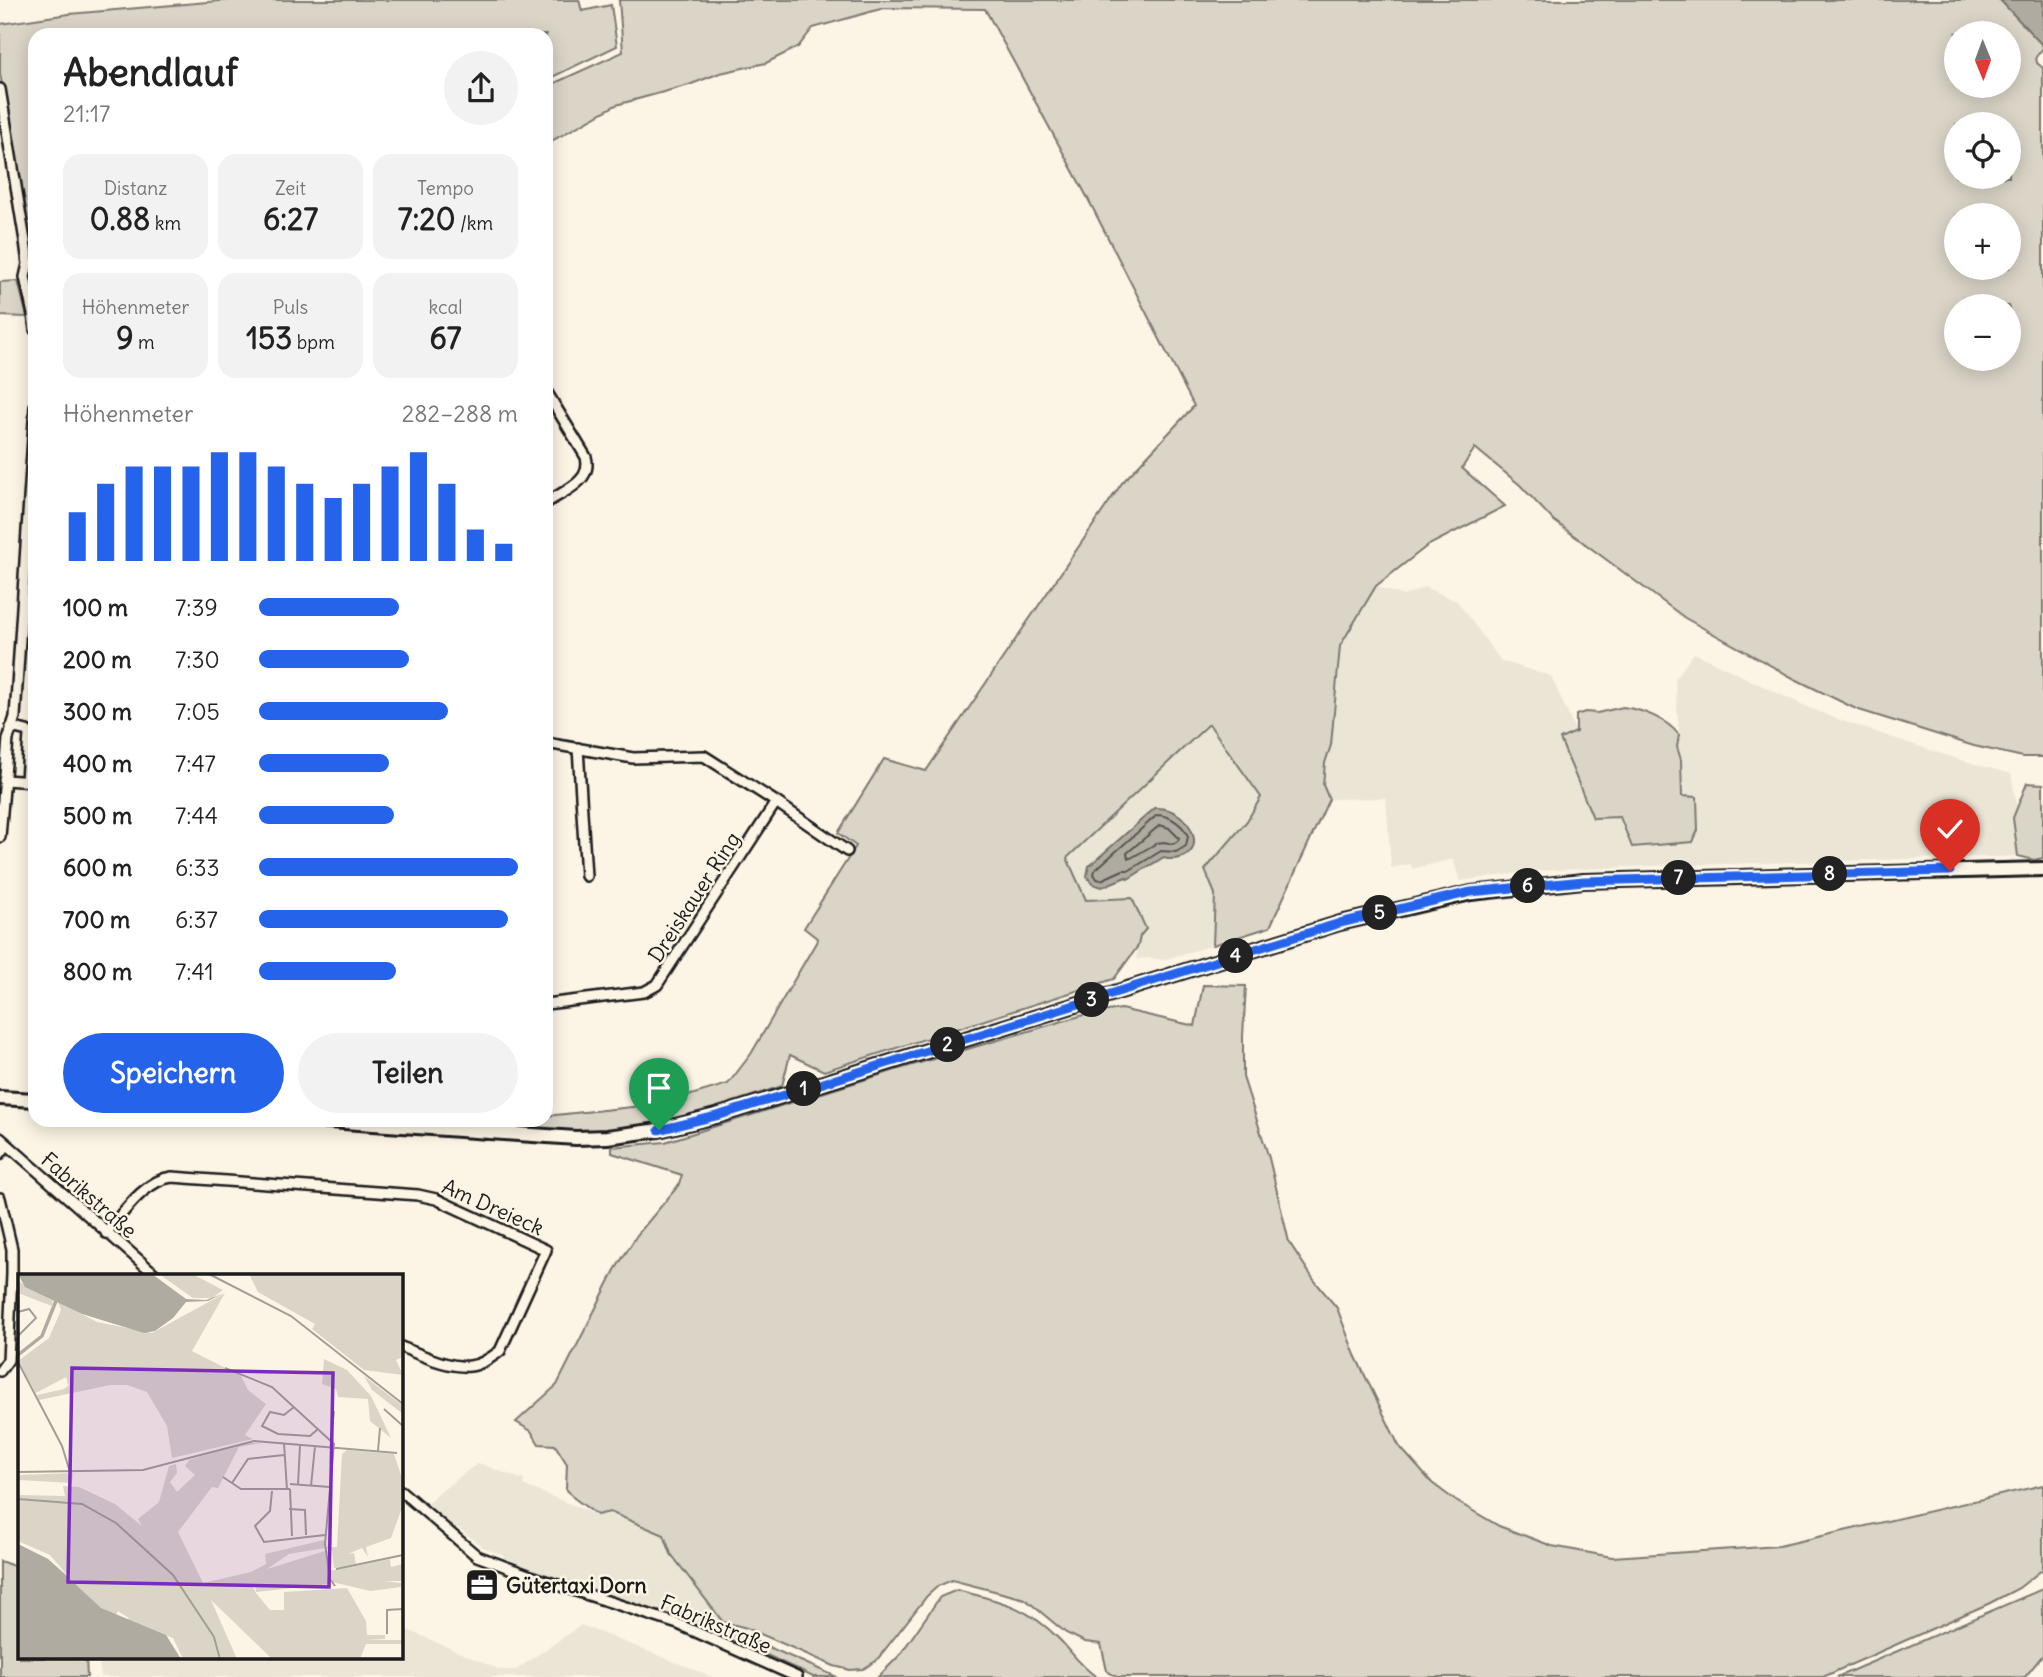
<!DOCTYPE html>
<html lang="de">
<meta charset="utf-8">
<style>
body{margin:0;font-family:Delius,sans-serif;background:#f2f2f2;color:#222;height:100vh;display:flex;flex-direction:column;font-size:26px;white-space:nowrap}
*{box-sizing:border-box;margin:0}
p{font-size:23px;color:#767676}
.icon{flex:none;width:38px;height:38px;fill:none;stroke:currentColor;stroke-width:2;stroke-linecap:round;stroke-linejoin:round}
.map{position:relative;flex:1;overflow:hidden}
.side{position:absolute;left:28px;top:28px;width:525px;height:1099px;display:flex;flex-direction:column;background:#fff;border-radius:21px;box-shadow:0 4px 18px #0003}
.side>*{flex:none}
.needle{width:46px;rotate:179deg}
.controls{position:absolute;left:1944px;top:21px;display:grid;gap:14px}
.controls a{display:grid;place-items:center;width:77px;height:77px;border-radius:50%;background:#fff;box-shadow:0 4px 18px #0003;font-size:35px}
.pin{position:absolute;display:grid;place-items:center;width:60px;height:60px;color:#fff;margin:-72px -30px;border-radius:50% 50% 50% 0;rotate:-45deg;box-shadow:0 0 7px #0007}
.pin .icon{rotate:45deg}
.km{position:absolute;width:35px;height:35px;margin:-18px;border-radius:50%;background:#222;color:#fff;font-size:19px;line-height:35px;text-align:center}
.round{display:grid;place-items:center;flex:none;width:74px;height:74px;border-radius:37px;background:#f2f2f2}
.summary{display:flex;align-items:center;justify-content:space-between;height:119px;padding:0 35px}
h1{font-size:38px;font-weight:700;line-height:52px}
.stats{display:grid;grid-template-columns:repeat(3,1fr);gap:10px;height:119px;padding:7px 35px}
.stats div{display:grid;align-content:center;border-radius:18px;background:#f2f2f2;text-align:center}
.stats b{font-size:30px;font-weight:700}
.stats small{font-size:19px;font-weight:400}
.stats p{font-size:19px}
.chart{height:196px;padding:14px 35px}
.chart p{display:flex;justify-content:space-between}
.chart svg{width:100%;height:126px;margin-top:7px;stroke:#2563eb;stroke-width:6}
.button{display:flex;gap:14px;margin-top:auto;padding:14px 35px}
.button a{flex:1;height:80px;border-radius:42px;background:#2563eb;color:#fff;font-size:28px;font-weight:700;line-height:80px;text-align:center}
.button a+a{background:#f2f2f2;color:#222}
ul{padding:0 35px;list-style:none;font-size:23px}
li{display:grid;grid-template-columns:112px 84px 1fr;align-items:center;height:52px}
li i{height:18px;border-radius:9px;background:#2563eb}
.map>svg:first-child{display:block}
.built{fill:#ebe5d6}
.green{fill:#dbd5c8;stroke:#7c7872;stroke-width:2;fill-rule:evenodd}
.water{fill:#b0aba1;stroke:#75726c;stroke-width:2}
.lines{fill:none;stroke-linecap:round;stroke-linejoin:round}
.shore{stroke:#575551;stroke-width:2}
.minor-casing{stroke:#1c1c1c;stroke-width:14}
.secondary-casing{stroke:#1c1c1c;stroke-width:18}
.minor{stroke:#fcf5e5;stroke-width:9}
.secondary{stroke:#fcf5e5;stroke-width:12}
.route-casing{stroke:#fff;stroke-width:14}
.route{stroke:#2563eb;stroke-width:9}
.labels{text-anchor:middle;dominant-baseline:central;stroke-width:5;stroke-linejoin:round;paint-order:stroke}
.street-label{font-size:21px;fill:#1c1c1c;stroke:#fcf5e5}
.poi-label{font-size:21px;font-weight:bold;fill:#1c1c1c;stroke:#fcf5e5;text-anchor:start}
.inset-river{fill:none;stroke:#b0aba1;stroke-width:3.5}
.inset-road{fill:none;stroke:#a29e95;stroke-width:2}
.view{fill:#7b2cbf;fill-opacity:0.15;stroke:#7b2cbf;stroke-width:3.5}
.inset-edge{fill:none;stroke:#1c1c1c;stroke-width:3.5}
</style>
<div class="map">
<svg width="2043" height="1677" viewBox="0 0 2043 1677">
<rect width="100%" height="100%" fill="#fcf5e5"/>
<filter id="ink" filterUnits="userSpaceOnUse"><feTurbulence type="fractalNoise" baseFrequency=".0143" numOctaves="2"/><feDisplacementMap in="SourceGraphic" scale="14" xChannelSelector="R" yChannelSelector="G"/><feConvolveMatrix kernelMatrix="1 2 1 2 8 2 1 2 1" color-interpolation-filters="sRGB"/></filter>
<g filter="url(#ink)">
<g class="built">
<polygon points="1376,586 1404,596 1424,587 1457,601 1501,661 1551,676 1576,732 1560,739 1682,796 1681,760 1677,747 1679,732 1675,679 1694,653 1805,706 1837,719 1954,758 2011,774 2026,856 1650,866 1536,871 1460,881 1453,859 1412,869 1411,864 1391,868 1386,798 1329,799 1323,785 1325,763 1331,745 1340,647"/>
<polygon points="1209,724 1261,797 1247,821 1205,870 1215,894 1213,945 1163,960 1150,958 1136,959 1140,936 1086,901 1067,858"/>
<polygon points="478,1463 524,1480 523,1485 597,1515 610,1512 664,1535 671,1554 723,1622 719,1629 710,1633 612,1600 507,1559 500,1554 483,1547 457,1527 454,1529 426,1506 436,1495"/>
<polygon points="401,1610 405,1613 401,1627 500,1670 516,1670 581,1625 713,1677 101,1677 99,1658 401,1658"/>
</g>
<g class="green">
<polygon points="231,0 579,0 582,11 611,5 617,46 546,80 546,35 35,35 35,273 20,176 0,74 0,24 69,14"/>
<path d="M 619,0 L 2028,0 L 2043,19 L 2043,48 L 2036,57 L 2037,63 L 2043,68 L 2043,757 L 2023,757 L 1974,746 L 1856,709 L 1795,679 L 1685,618 L 1553,520 L 1520,485 L 1475,448 L 1462,468 L 1505,506 L 1427,546 L 1376,586 L 1340,646 L 1331,745 L 1325,763 L 1323,785 L 1329,799 L 1270,927 L 1213,945 L 1215,894 L 1205,870 L 1247,821 L 1261,797 L 1209,724 L 1067,858 L 1086,900 L 1132,898 L 1146,929 L 1140,936 L 1138,946 L 1114,979 L 824,1071 L 790,1055 L 782,1086 L 683,1118 L 629,1130 L 560,1130 L 467,1124 L 475,1120 L 546,1120 L 546,1116 L 661,1104 L 728,1084 L 751,1054 L 818,939 L 804,928 L 856,846 L 838,833 L 884,759 L 926,771 L 1122,483 L 1194,406 L 1085,193 L 985,9 L 884,8 L 813,28 L 798,47 L 766,63 L 720,73 L 689,85 L 616,105 L 546,144 L 546,87 L 623,52 ZM 1956,33 L 2009,33 L 2009,86 L 1956,86 ZM 1956,124 L 2009,124 L 2009,177 L 1956,177 ZM 1956,215 L 2009,215 L 2009,268 L 1956,268 ZM 1956,306 L 2009,306 L 2009,359 L 1956,359 Z"/>
<polygon points="18,281 27,317 0,316 0,282"/>
<path d="M 1623,707 C 1643,710 1667,719 1679,735 L 1677,747 L 1681,760 L 1682,796 L 1697,797 L 1698,830 L 1693,842 L 1632,847 L 1620,817 L 1593,818 L 1560,739 L 1576,732 L 1576,715 L 1585,712 L 1597,713 Z"/>
<polygon points="2027,783 2043,784 2043,858 2034,860 2018,856 2013,818"/>
<polygon points="1203,985 1246,986 1243,1036 1243,1077 1269,1158 1289,1242 1314,1280 1337,1308 1355,1355 1399,1446 1432,1483 1456,1501 1499,1526 1552,1546 1612,1557 1779,1546 2043,1485 2043,1569 2019,1588 1990,1603 1823,1677 1117,1677 1107,1671 1101,1644 1085,1642 1066,1633 1025,1599 952,1580 938,1586 927,1596 876,1661 863,1669 850,1670 834,1666 747,1628 723,1622 671,1554 664,1535 610,1512 597,1515 574,1498 566,1489 567,1464 555,1445 539,1444 531,1431 516,1422 557,1385 615,1270 637,1235 678,1186 682,1175 612,1153 612,1147 665,1142 899,1069 1087,1014 1121,1009 1195,1026"/>
<polygon points="0,1561 19,1568 19,1658 86,1658 87,1677 0,1677"/>
<polygon points="2043,1587 2043,1655 2025,1677 1837,1677 2038,1591"/>
<path d="M 957,1590 C 1000,1601 1027,1606 1059,1639 C 1072,1652 1081,1667 1097,1677 L 878,1677 L 899,1656 L 940,1597 Z"/>
<polygon points="732,1631 837,1677 813,1677 746,1645 722,1638 721,1634"/>
</g>
<g class="water">
<polygon points="2000,0 2043,0 2043,46"/>
<path d="M 1155,808 C 1193,806 1214,862 1167,859 L 1164,857 L 1128,879 L 1126,877 L 1102,887 L 1092,884 L 1087,876 L 1089,866 Z"/>
</g>
<g class="lines">
<g class="shore">
<path d="M 1157,815 C 1170,815 1183,825 1188,836 L 1186,846 L 1176,852 L 1161,851 L 1130,870 L 1123,870 L 1101,880 L 1097,879 L 1094,874 L 1095,870 Z"/>
<polygon points="1160,825 1169,828 1179,838 1178,841 1173,844 1164,842 1157,843 1131,858 1128,858 1127,853"/>
</g>
<g class="minor-casing">
<g id="minor">
<polyline points="0,89 25,241 28,264 25,277 33,314 35,330"/>
<path d="M 546,391 L 586,457 C 593,482 563,491 546,503"/>
<polyline points="11,727 27,731 29,734 26,781"/>
<polyline points="546,743 633,758 704,756 776,802 847,851"/>
<polyline points="578,748 586,876"/>
<polyline points="4,780 35,782"/>
<polyline points="0,837 8,739 15,717 35,406"/>
<polyline points="546,1004 644,992 657,985 776,802"/>
<polyline points="0,1138 157,1276"/>
<polyline points="0,1154 7,1145"/>
<polyline points="0,1198 12,1249 12,1274 8,1360 0,1371"/>
<path d="M 106,1233 C 123,1213 145,1180 172,1177 L 418,1195 L 436,1199 L 546,1250 L 500,1351 C 491,1358 481,1365 470,1366 C 447,1368 422,1355 401,1347"/>
<polyline points="401,1491 477,1556 539,1579 678,1624 797,1677"/>
</g>
</g>
<g class="secondary-casing">
<g id="secondary">
<polyline points="0,1098 35,1100"/>
<polyline points="315,1120 576,1138 607,1137 659,1130 720,1115 1340,923 1471,893 1583,881 2043,869"/>
</g>
</g>
<use href="#minor" class="minor"/>
<use href="#secondary" class="secondary"/>
</g>
</g>
<g class="lines" filter="url(#ink)">
<g class="route-casing">
<polyline id="route" points="659,1130 720,1115 1340,923 1471,892 1584,881 1950,871"/>
</g>
<use href="#route" class="route"/>
</g>
<defs>
<g id="office-square" transform="scale(1.75)"><rect x="-9" y="-9" width="18" height="18" rx="4" fill="#1c1c1c" stroke="#fcf5e5"/><path d="M-6-3h4V-5.5h4V-3h4V5H-6ZM-1-4.5V-3h2v-1.5ZM-6 0V1H6V0Z" fill="#fff"/></g>
</defs>
<g fill-rule="evenodd">
<use href="#office-square" x="482" y="1585"/>
</g>
<g class="labels">
<g class="street-label">
<text transform="translate(694 897) rotate(-57)">Dreiskauer Ring</text>
<text transform="translate(89 1195) rotate(41)">Fabrikstraße</text>
<text transform="translate(493 1207) rotate(24)">Am Dreieck</text>
<text transform="translate(716 1624) rotate(23)">Fabrikstraße</text>
</g>
<g class="poi-label">
<text x="506" y="1585">Gütertaxi Dorn</text>
</g>
</g>
<g transform="translate(18 1274)">
<rect width="385" height="385" fill="#fcf5e5"/>
<path d="M 141,0 L 174,0 L 205,16 L 194,24 L 175,24 ZM 231,0 L 385,0 L 385,83 L 378,86 L 385,101 L 346,96 L 294,55 L 297,50 L 240,18 ZM 0,7 L 35,26 L 34,32 L 0,19 ZM 207,19 L 174,77 L 223,102 L 230,116 L 248,130 L 227,161 L 235,165 L 154,184 L 149,152 L 129,118 L 109,111 L 92,111 L 21,126 L 19,121 L 46,115 L 60,104 L 50,111 L 48,103 L 18,119 L 0,87 L 31,64 L 43,36 L 40,28 L 79,48 L 134,59 ZM 306,85 L 329,96 L 353,122 L 373,164 L 352,147 L 350,125 L 320,123 L 318,115 L 304,110 ZM 346,102 L 385,132 L 385,140 L 354,116 ZM 226,169 L 243,169 L 221,173 L 200,214 L 194,213 L 160,258 L 185,309 L 233,298 L 248,290 L 247,280 L 306,266 L 307,274 L 271,280 L 249,295 L 307,277 L 312,310 L 238,318 L 237,311 L 234,311 L 238,319 L 252,336 L 266,336 L 266,318 L 329,314 L 348,347 L 349,361 L 367,361 L 367,365 L 348,366 L 385,366 L 385,370 L 348,370 L 342,385 L 254,385 L 193,326 L 219,385 L 203,385 L 198,366 L 201,385 L 165,385 L 155,364 L 108,347 L 111,344 L 100,337 L 98,341 L 107,346 L 86,338 L 0,270 L 30,285 L 50,302 L 32,281 L 0,267 L 0,221 L 47,222 L 45,212 L 61,213 L 97,230 L 124,252 L 120,245 L 141,228 L 151,192 L 158,190 L 159,199 L 152,208 L 159,218 L 177,201 L 167,192 L 171,186 ZM 329,176 L 376,180 L 385,207 L 385,231 L 373,264 L 348,273 L 350,283 L 344,274 L 330,280 L 336,279 L 338,290 L 316,294 L 314,277 L 308,273 L 319,273 L 324,180 ZM 55,199 L 54,209 L 0,206 L 0,201 ZM 372,285 L 373,293 L 385,290 L 385,307 L 366,307 L 383,309 L 383,313 L 352,317 L 314,308 L 311,297 Z" fill="#dbd5c8"/>
<path d="M 0,0 L 134,0 L 168,25 L 188,26 L 204,20 L 190,27 L 168,28 L 155,44 L 137,57 L 126,59 L 64,40 L 7,13 ZM 0,270 L 30,285 L 83,334 L 148,361 L 163,385 L 0,385 Z" fill="#b0aba1"/>
<path class="inset-river" d="M 0,81 L 24,62 L 38,27"/>
<path class="inset-road" d="M 191,0 L 273,42 L 385,130M 0,38 L 11,35 L 18,44 L 0,62M 0,88 L 44,172 L 52,198M 207,94 L 254,113 L 316,170 L 307,270 L 312,305 L 317,312M 276,133 L 266,141 L 252,138 L 244,152 L 260,160 L 292,162 L 300,155M 366,135 L 385,152M 313,167 L 316,137M 266,169 L 269,216M 360,177 L 362,154M 0,198 L 125,196 L 236,167 L 379,179M 205,203 L 223,215 L 272,215M 214,209 L 230,185 L 266,181M 272,210 L 312,213M 280,211 L 282,171M 293,212 L 297,172M 272,215 L 274,262M 254,217 L 252,237 L 237,252 L 246,268 L 307,261M 0,225 L 64,230 L 98,249 L 155,301 L 196,363 L 202,385M 271,235 L 287,236 L 288,261M 318,295 L 385,281M 369,360 L 369,336 L 385,335"/>
<path class="view" d="M 54,94 L 315,99 L 311,313 L 50,308 Z"/>
<rect width="385" height="385" class="inset-edge"/>
</g>
</svg>
<div class="controls">
<a><svg class="needle" viewBox="-14 -14 28 28"><path d="M0-13l5 13h-10z" fill="#e53935"/><path d="M0 13l5-13h-10z" fill="#767676"/></svg></a>
<a><svg class="icon" aria-label="locate" viewBox="0 0 24 24"><circle cx="12" cy="12" r="6"/><path d="M12 2v4M12 18v4M2 12h4M18 12h4"/></svg></a>
<a>+</a>
<a>−</a>
</div>
<div class="pin" style="left:659px;top:1130px;background:#1e9e55"><svg class="icon" aria-label="arrive" viewBox="0 0 24 24"><path d="M6 21V4h12l-3 4 3 4H6"/></svg></div>
<div class="pin" style="left:1950px;top:871px;background:#d93025"><svg class="icon" aria-label="check" viewBox="0 0 24 24"><path d="M5 12l5 5 9-10"/></svg></div>
<b class="km" style="left:804px;top:1089px">1</b>
<b class="km" style="left:948px;top:1045px">2</b>
<b class="km" style="left:1092px;top:1000px">3</b>
<b class="km" style="left:1236px;top:956px">4</b>
<b class="km" style="left:1380px;top:913px">5</b>
<b class="km" style="left:1528px;top:886px">6</b>
<b class="km" style="left:1679px;top:878px">7</b>
<b class="km" style="left:1830px;top:874px">8</b>
<section class="side">
<div class="summary"><div><h1>Abendlauf</h1><p>21:17</p></div><a class="round"><svg class="icon" aria-label="share" viewBox="0 0 24 24"><path d="M12 15V3M7 8l5-5 5 5M5 13v7h14v-7"/></svg></a></div>
<div class="stats">
<div><p>Distanz</p><b>0.88<small> km</small></b></div>
<div><p>Zeit</p><b>6:27</b></div>
<div><p>Tempo</p><b>7:20<small> /km</small></b></div>
</div>
<div class="stats">
<div><p>Höhenmeter</p><b>9<small> m</small></b></div>
<div><p>Puls</p><b>153<small> bpm</small></b></div>
<div><p>kcal</p><b>67</b></div>
</div>
<div class="chart"><p><span>Höhenmeter</span>282–288 m</p>
<svg viewBox="0 0 160 44" preserveAspectRatio="none"><path d="M5 44V27M15 44V17M25 44V11M35 44V11M45 44V11M55 44V6M65 44V6M75 44V11M85 44V17M95 44V22M105 44V17M115 44V11M125 44V6M135 44V17M145 44V33M155 44V38"/></svg>
</div>
<ul>
<li><b>100 m</b>7:39<i style="width:54%"></i></li>
<li><b>200 m</b>7:30<i style="width:58%"></i></li>
<li><b>300 m</b>7:05<i style="width:73%"></i></li>
<li><b>400 m</b>7:47<i style="width:50%"></i></li>
<li><b>500 m</b>7:44<i style="width:52%"></i></li>
<li><b>600 m</b>6:33<i style="width:100%"></i></li>
<li><b>700 m</b>6:37<i style="width:96%"></i></li>
<li><b>800 m</b>7:41<i style="width:53%"></i></li>
</ul>
<div class="button"><a>Speichern</a><a>Teilen</a></div>
</section>
</div>
